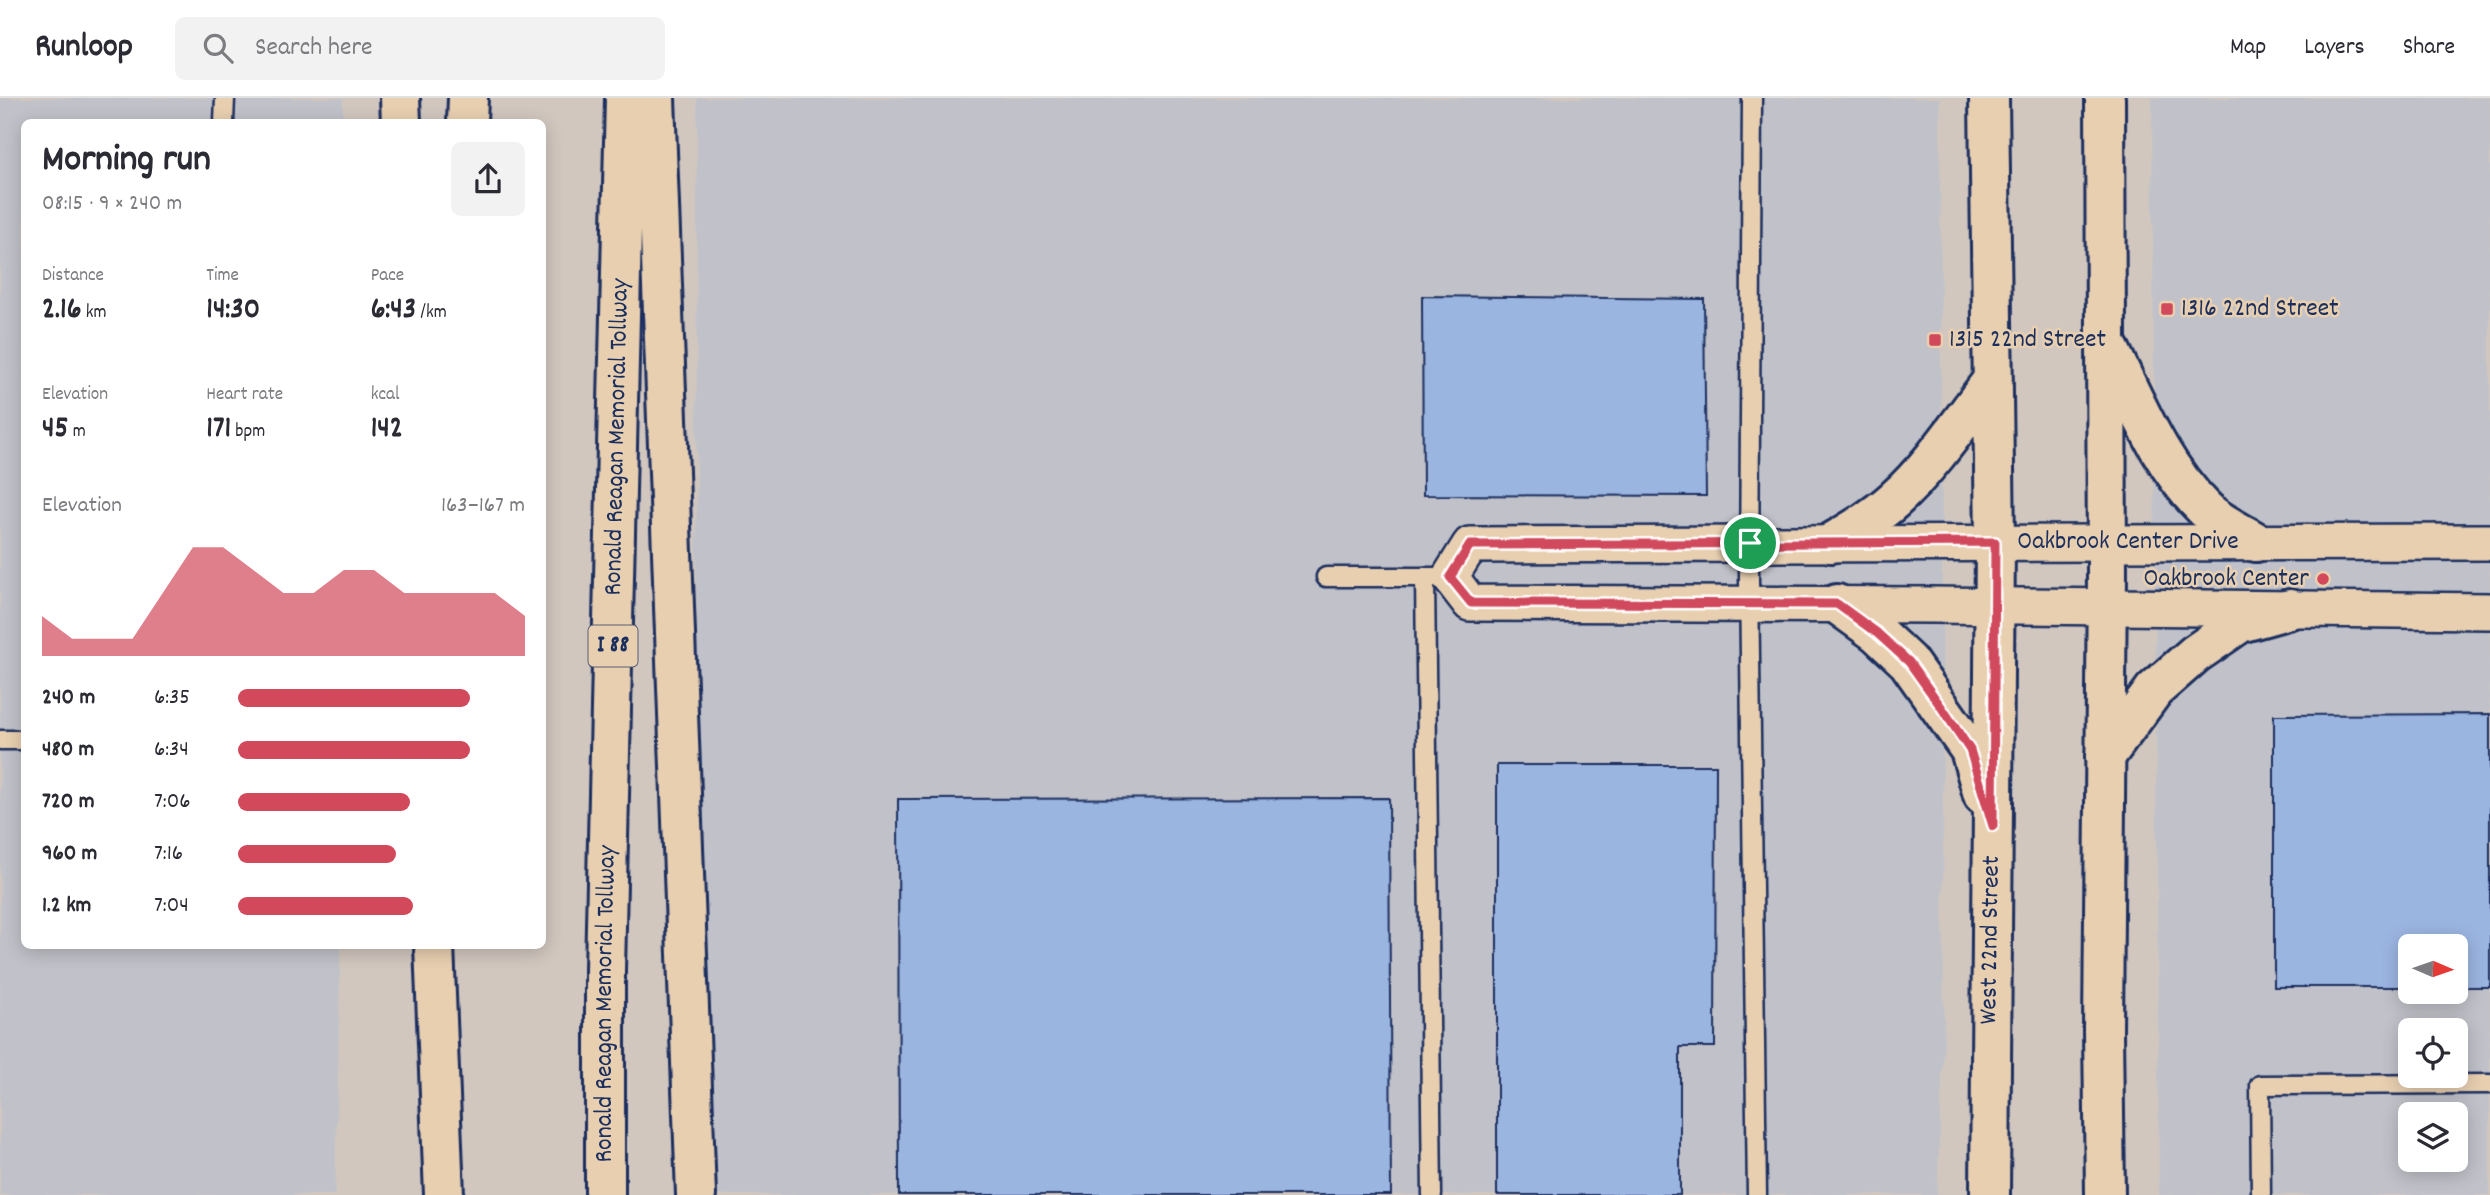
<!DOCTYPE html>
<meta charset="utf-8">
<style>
body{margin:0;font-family:Dekko,sans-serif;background:#f2f2f3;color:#2b2b33;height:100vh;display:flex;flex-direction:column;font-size:26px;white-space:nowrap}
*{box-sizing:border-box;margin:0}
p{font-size:23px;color:#7c7c81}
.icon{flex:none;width:38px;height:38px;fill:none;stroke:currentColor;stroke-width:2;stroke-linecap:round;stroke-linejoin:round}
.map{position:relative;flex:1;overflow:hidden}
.drawer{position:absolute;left:21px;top:21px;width:525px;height:830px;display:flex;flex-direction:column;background:#fff;border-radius:10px;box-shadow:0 4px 18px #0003}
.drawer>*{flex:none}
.needle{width:46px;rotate:92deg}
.tools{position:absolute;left:2398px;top:836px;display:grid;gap:14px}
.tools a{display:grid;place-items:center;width:70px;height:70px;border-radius:10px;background:#fff;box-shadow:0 4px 18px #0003;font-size:35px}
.pin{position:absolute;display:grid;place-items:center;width:60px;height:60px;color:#fff;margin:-30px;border:4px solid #fff;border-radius:50%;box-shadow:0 2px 7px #0007}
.round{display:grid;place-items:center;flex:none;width:74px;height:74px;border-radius:10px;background:#f2f2f3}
.headline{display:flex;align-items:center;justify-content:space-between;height:119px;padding:0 21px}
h1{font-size:38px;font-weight:800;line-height:52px}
.metrics{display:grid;grid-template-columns:repeat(3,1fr);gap:10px;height:119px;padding:7px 21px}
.metrics div{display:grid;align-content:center}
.metrics b{font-size:30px;font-weight:800}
.metrics small{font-size:19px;font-weight:400}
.metrics p{font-size:19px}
.chart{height:196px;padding:14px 21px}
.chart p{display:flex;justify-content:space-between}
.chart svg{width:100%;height:126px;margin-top:7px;fill:#d1495b;opacity:.7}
ul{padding:0 21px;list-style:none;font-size:23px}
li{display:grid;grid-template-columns:112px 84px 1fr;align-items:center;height:52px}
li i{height:18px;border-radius:9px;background:#d1495b}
header{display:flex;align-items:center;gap:42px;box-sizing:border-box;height:98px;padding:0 35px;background:#fff;border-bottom:2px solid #e1e1e2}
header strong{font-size:33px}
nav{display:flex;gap:38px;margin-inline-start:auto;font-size:24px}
.search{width:490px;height:63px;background:#f2f2f3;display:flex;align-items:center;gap:18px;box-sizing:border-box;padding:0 24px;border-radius:10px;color:#7c7c81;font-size:26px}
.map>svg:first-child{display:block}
.built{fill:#c1c2c9;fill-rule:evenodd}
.building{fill:#9bb5e1;stroke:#1b2f5e;stroke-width:2}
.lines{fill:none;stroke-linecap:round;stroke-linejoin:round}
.service-casing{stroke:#1b2f5e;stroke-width:23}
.minor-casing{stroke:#1b2f5e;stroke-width:40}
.primary-casing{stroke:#1b2f5e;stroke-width:44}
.motorway-casing{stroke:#1b2f5e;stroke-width:44}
.service{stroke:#e8cfb0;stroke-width:18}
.minor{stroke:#e8cfb0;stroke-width:35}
.primary{stroke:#e8cfb0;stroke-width:38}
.motorway{stroke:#e8cfb0;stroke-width:38}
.route-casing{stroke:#fff;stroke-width:14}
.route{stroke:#d1495b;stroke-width:9}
.poi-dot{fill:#d1495b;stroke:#e8cfb0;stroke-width:2.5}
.labels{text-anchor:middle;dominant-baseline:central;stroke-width:5;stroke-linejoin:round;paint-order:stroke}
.shield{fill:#e8cfb0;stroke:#585f77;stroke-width:2}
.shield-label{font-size:24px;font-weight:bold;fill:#1b2f5e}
.poi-label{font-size:26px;fill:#1b2f5e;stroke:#e8cfb0;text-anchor:start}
.street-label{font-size:26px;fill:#1b2f5e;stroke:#e8cfb0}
</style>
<header>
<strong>Runloop</strong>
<div class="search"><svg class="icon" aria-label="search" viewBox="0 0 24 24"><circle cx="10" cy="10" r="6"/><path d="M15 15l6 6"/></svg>Search here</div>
<nav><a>Map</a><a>Layers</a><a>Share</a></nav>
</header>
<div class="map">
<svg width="2490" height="1097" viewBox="0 0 2490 1097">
<rect width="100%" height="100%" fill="#d1c7bf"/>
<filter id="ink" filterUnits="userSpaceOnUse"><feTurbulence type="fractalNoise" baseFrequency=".0143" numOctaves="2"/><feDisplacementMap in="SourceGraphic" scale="14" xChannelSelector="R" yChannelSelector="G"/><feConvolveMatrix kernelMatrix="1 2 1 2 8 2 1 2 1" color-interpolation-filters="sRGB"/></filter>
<g filter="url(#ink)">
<g class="built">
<polygon points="0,0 343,0 343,24 24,24 24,847 341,847 335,1097 0,1097"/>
<polygon points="697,0 1940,0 1944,942 1937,1097 708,1097 696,895"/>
<path d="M 2152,0 L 2490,0 L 2490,1097 L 2159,1097 ZM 2410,849 L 2455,849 L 2455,894 L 2410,894 ZM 2410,933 L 2455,933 L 2455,978 L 2410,978 ZM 2410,1017 L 2455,1017 L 2455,1062 L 2410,1062 Z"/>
</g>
<g class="building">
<polygon points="1422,198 1704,201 1706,398 1423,397"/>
<polygon points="2490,616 2490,889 2455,889 2455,849 2410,849 2410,889 2274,889 2274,617"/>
<polygon points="1497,667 1716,667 1715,949 1680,949 1680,1097 1497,1097"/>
<polygon points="1389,700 1391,1097 899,1097 898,701"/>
</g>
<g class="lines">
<g class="service-casing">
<g id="service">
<polyline points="1752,0 1749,482 1757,1097"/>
<polyline points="224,24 225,0"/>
<polyline points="1326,479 1434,479"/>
<polyline points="1425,479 1432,1097"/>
<polyline points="0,642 24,642"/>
<polyline points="2261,1097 2260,987 2490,986"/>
</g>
</g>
<g class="minor-casing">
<polyline id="minor" points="2490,444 1470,447 1450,479 1470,505 1932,507 2490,513"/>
</g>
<g class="primary-casing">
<g id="primary">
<polyline points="1989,0 1995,444 1990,1097"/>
<polyline points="2105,0 2107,476 2103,933 2105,1097"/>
<path d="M 2110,252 C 2137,307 2161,368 2205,411 C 2219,425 2240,434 2256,444"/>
<path d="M 1831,445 C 1853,432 1875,419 1894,402 C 1932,368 1961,323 1992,283"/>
<polyline points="1837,506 1877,535 1908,564 1970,652 1983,697"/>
<polyline points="2105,659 2154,592 2195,556 2240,525 2290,511"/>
</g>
</g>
<g class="motorway-casing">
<g id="motorway">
<polyline points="400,0 401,24"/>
<polyline points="655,0 696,1097"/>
<polyline points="467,24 468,0"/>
<polyline points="434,847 444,1097"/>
<path id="s1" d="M 605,1097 L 605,872 L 625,0"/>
</g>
</g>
<use href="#service" class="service"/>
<use href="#minor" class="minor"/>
<use href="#primary" class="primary"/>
<use href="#motorway" class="motorway"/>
</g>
</g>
<g class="lines" filter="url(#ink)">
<g class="route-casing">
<polygon id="route" points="1995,444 1993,728 1970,652 1942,610 1909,564 1877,535 1837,506 1471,505 1450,479 1470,447"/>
</g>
<use href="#route" class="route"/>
</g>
<g class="poi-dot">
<rect x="2160" y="204" width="14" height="14" rx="3.5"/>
<rect x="1928" y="235" width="14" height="14" rx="3.5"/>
<circle cx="2323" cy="481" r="7"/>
</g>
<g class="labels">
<rect class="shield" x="588.5" y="527.5" width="49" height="41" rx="5"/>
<g class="shield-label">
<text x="613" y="548">I 88</text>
</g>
<g class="poi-label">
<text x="2181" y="211">1316 22nd Street</text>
<text x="1949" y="242">1315 22nd Street</text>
<text x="2309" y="481" text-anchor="end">Oakbrook Center</text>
</g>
<g class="street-label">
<text stroke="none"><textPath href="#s1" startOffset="758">Ronald Reagan Memorial Tollway</textPath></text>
<text x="2128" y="444">Oakbrook Center Drive</text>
<text transform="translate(1991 842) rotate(-89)">West 22nd Street</text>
<text stroke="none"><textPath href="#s1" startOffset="191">Ronald Reagan Memorial Tollway</textPath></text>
</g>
</g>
</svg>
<div class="tools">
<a><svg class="needle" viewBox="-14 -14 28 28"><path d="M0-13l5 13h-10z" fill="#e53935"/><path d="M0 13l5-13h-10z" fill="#7c7c81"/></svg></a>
<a><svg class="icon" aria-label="locate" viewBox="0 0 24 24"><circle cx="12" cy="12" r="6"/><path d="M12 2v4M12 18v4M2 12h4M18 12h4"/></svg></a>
<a><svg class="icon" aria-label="layers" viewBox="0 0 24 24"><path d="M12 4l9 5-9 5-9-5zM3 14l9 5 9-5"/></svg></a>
</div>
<div class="pin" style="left:1750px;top:445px;background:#1e9e55"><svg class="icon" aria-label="arrive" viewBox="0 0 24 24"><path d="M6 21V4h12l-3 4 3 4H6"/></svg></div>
<section class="drawer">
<div class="headline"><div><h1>Morning run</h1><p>08:15 · 9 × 240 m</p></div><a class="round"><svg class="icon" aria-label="share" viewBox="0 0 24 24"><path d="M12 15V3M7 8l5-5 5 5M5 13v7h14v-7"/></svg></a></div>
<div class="metrics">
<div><p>Distance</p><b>2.16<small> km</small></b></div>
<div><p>Time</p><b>14:30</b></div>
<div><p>Pace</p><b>6:43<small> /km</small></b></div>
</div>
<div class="metrics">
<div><p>Elevation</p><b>45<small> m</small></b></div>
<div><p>Heart rate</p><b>171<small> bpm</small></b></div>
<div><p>kcal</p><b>142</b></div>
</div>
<div class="chart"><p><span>Elevation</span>163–167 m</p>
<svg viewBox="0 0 160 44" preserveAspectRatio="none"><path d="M0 44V30L10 38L20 38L30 38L40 22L50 6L60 6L70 14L80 22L90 22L100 14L110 14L120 22L130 22L140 22L150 22L160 30V44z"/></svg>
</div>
<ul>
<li><b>240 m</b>6:35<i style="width:81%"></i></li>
<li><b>480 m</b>6:34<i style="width:81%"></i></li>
<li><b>720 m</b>7:06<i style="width:60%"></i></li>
<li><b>960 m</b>7:16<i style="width:55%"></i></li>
<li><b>1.2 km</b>7:04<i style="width:61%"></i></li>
</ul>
</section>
</div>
